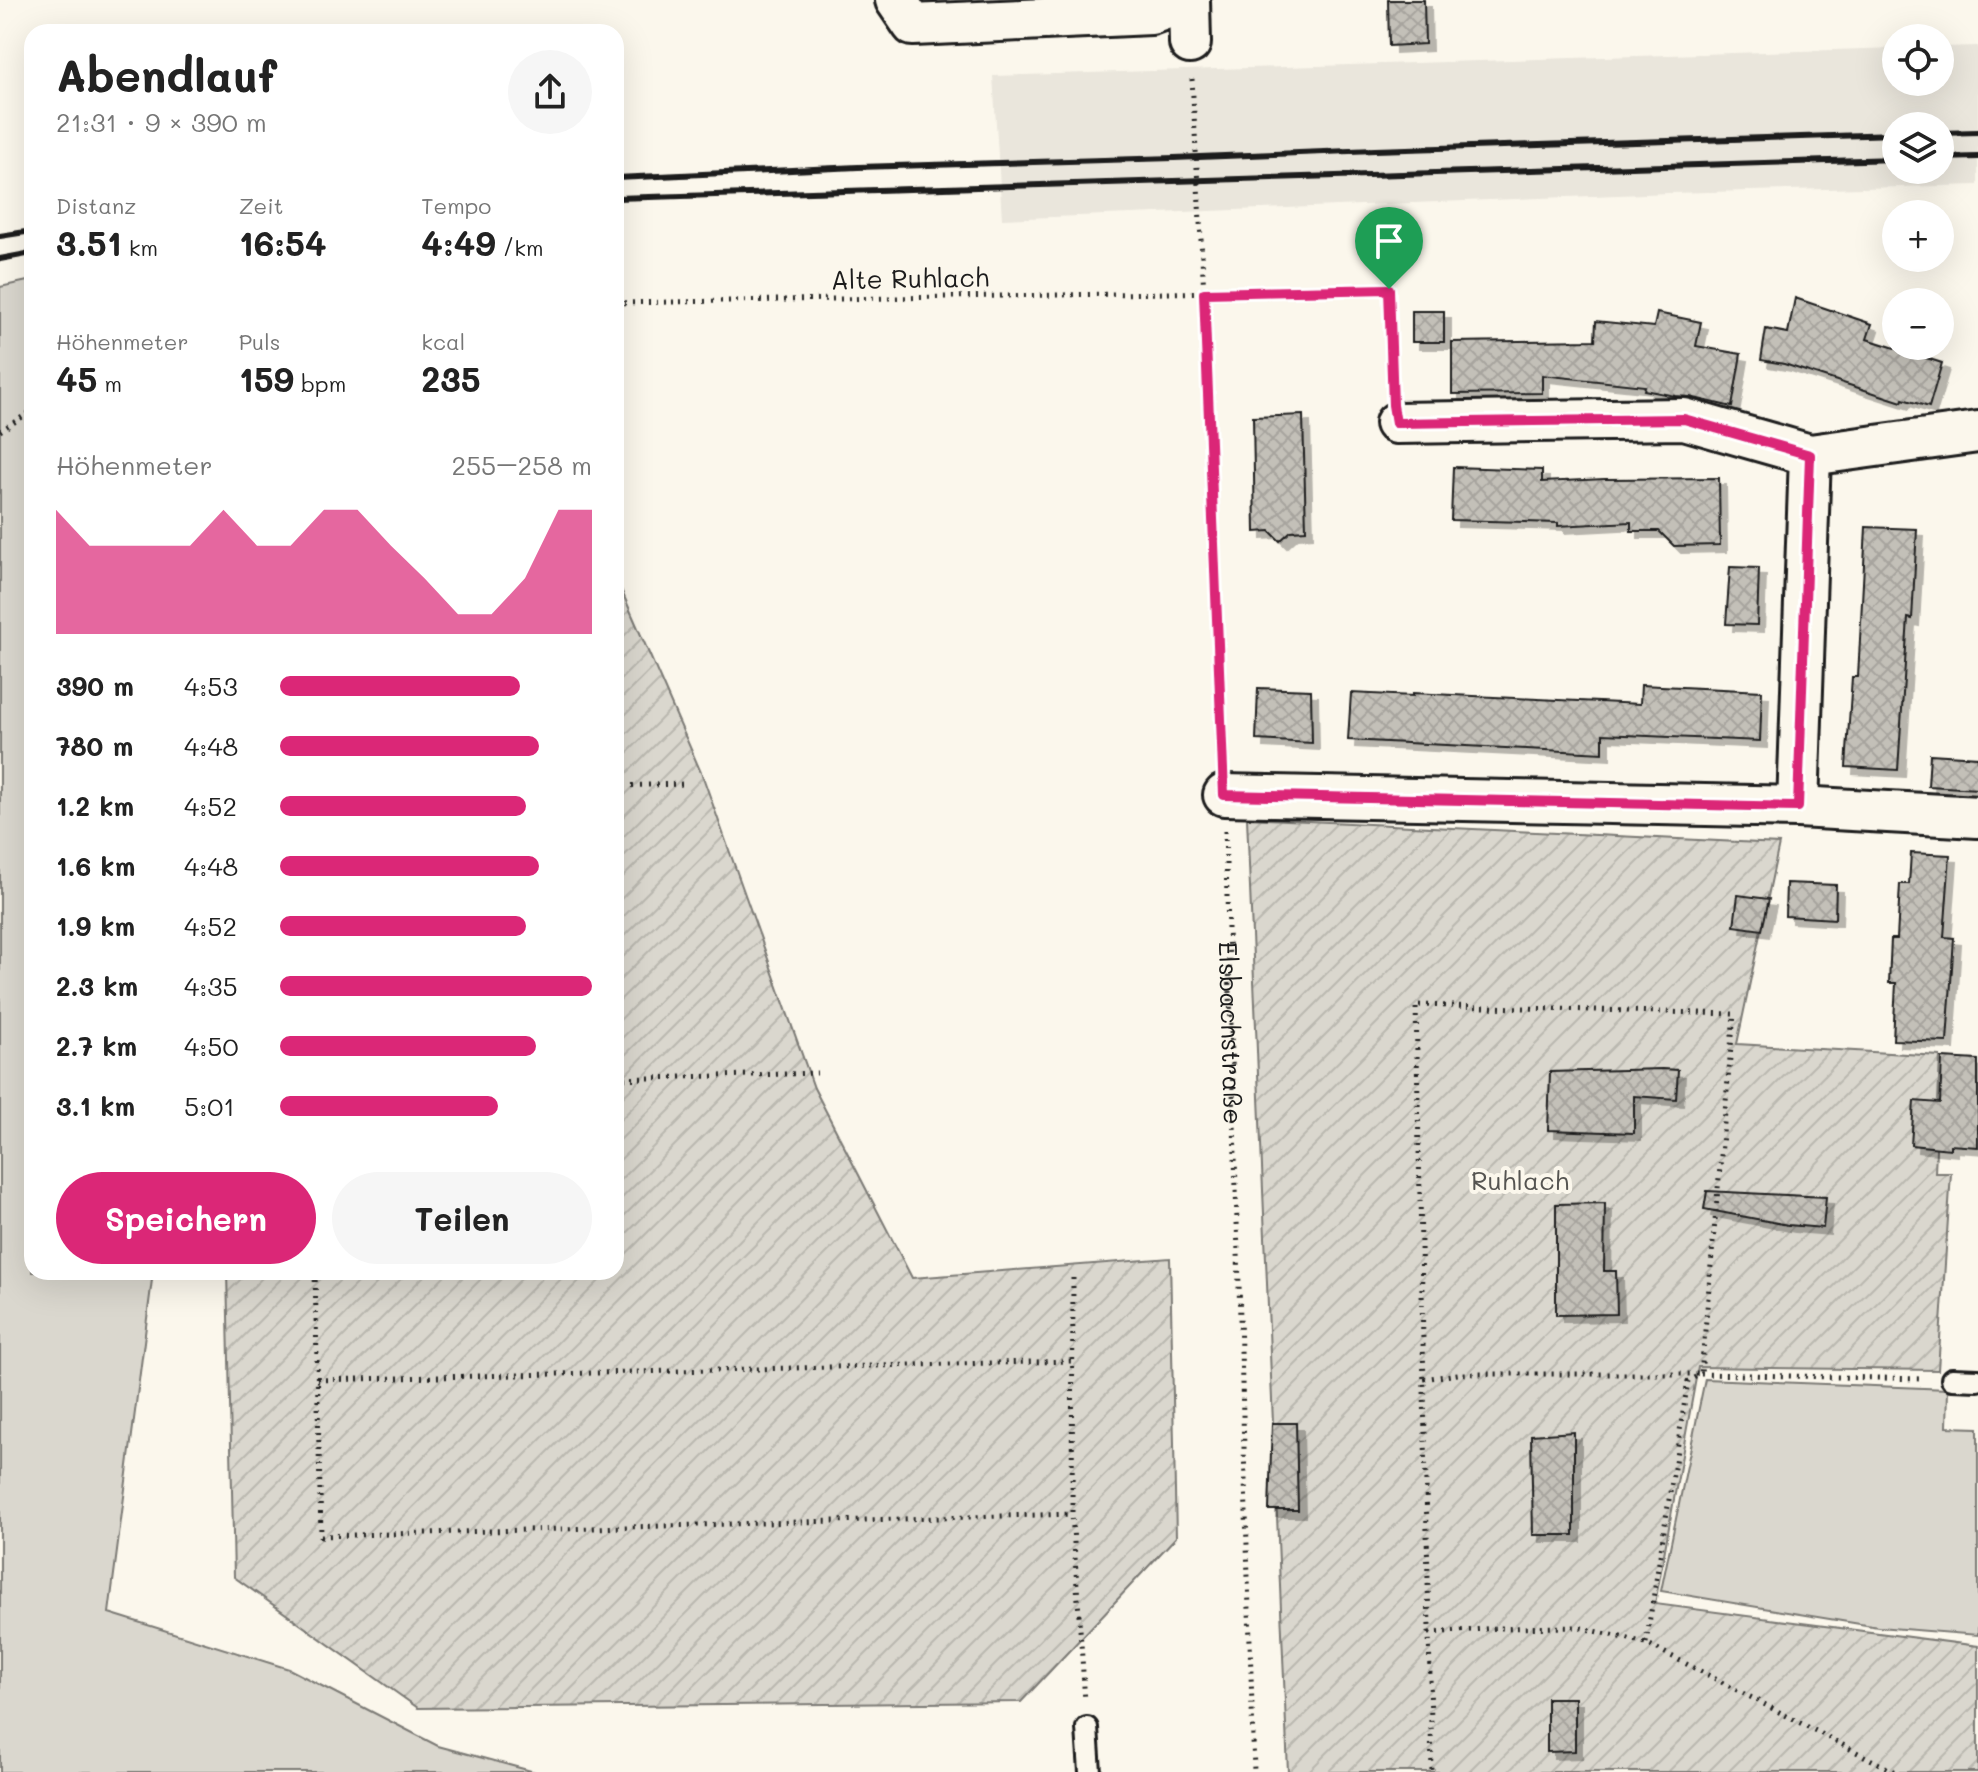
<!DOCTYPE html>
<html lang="de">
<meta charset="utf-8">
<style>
body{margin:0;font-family:Mali,sans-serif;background:#f6f6f6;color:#222;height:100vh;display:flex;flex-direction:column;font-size:30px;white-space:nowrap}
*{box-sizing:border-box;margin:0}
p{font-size:26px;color:#767676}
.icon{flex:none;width:44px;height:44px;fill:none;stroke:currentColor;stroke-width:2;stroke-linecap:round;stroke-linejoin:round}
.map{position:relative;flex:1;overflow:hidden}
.details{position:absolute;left:24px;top:24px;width:600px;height:1256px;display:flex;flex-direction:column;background:#fff;border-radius:24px;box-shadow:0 8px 32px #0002}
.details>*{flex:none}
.buttons{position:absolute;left:1882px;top:24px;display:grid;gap:16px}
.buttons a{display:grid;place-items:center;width:72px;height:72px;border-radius:50%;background:#fff;box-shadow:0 8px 32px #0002;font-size:40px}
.pin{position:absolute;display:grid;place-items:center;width:68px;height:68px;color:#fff;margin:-82px -34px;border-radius:50% 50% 50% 0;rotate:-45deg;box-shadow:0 0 8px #0007}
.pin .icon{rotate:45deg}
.round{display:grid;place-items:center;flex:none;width:84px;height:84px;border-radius:42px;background:#f6f6f6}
.overview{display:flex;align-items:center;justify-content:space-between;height:136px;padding:0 32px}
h1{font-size:44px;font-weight:700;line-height:60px}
.metrics{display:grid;grid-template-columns:repeat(3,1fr);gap:12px;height:136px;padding:8px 32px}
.metrics div{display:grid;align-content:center}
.metrics b{font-size:34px;font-weight:700}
.metrics small{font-size:22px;font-weight:400}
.metrics p{font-size:22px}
.chart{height:224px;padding:16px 32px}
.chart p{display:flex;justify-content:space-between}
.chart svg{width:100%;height:144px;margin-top:8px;fill:#db2777;opacity:.7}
.button{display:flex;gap:16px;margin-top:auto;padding:16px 32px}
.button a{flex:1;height:92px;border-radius:48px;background:#db2777;color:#fff;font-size:32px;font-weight:700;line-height:92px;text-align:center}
.button a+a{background:#f6f6f6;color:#222}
ul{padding:0 32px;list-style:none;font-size:26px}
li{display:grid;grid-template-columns:128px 96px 1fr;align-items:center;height:60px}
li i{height:20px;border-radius:10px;background:#db2777}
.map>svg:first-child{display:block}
.built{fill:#eae6dc;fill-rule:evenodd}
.grass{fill:#dad7ce;stroke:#7b7a75;stroke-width:2}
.garden{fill:url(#garden-furrows);stroke:#7b7a75;stroke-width:2}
.building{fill:url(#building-cross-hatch);stroke:#1c1c1c;stroke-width:2;filter:url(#shadow)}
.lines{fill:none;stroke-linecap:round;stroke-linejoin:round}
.lane-casing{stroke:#1c1c1c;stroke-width:26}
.street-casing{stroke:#1c1c1c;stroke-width:46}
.path{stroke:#1c1c1c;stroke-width:5;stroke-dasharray:2 6;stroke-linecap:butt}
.lane{stroke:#fbf7ec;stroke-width:20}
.street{stroke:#fbf7ec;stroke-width:40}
.rail{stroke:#1c1c1c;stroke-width:6}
.route-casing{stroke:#fff;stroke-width:16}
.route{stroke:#db2777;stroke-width:10}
.labels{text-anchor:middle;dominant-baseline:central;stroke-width:8;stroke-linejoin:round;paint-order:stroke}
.street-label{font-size:26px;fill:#1c1c1c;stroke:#fbf7ec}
.park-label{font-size:26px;fill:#555451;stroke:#fbf7ec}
</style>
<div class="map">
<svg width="1978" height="1772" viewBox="0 0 1978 1772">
<defs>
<pattern id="garden-furrows" width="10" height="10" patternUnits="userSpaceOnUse" patternTransform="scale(2)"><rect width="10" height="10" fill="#dad7ce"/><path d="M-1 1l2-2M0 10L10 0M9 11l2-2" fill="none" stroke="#bab8b0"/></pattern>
<pattern id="building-cross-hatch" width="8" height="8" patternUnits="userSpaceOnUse" patternTransform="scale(2)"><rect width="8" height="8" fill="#c3c0b8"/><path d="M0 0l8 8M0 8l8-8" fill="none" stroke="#a7a49e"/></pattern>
<filter id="shadow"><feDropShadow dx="7" dy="7" stdDeviation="0" flood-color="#0004"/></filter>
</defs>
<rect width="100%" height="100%" fill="#fbf7ec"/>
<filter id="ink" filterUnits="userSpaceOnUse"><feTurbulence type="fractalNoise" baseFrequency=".0125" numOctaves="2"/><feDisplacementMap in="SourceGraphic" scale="16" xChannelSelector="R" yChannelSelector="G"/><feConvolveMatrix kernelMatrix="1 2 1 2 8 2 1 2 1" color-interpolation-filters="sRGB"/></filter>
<g filter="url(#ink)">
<path class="built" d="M 1978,46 L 1978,185 L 1670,193 L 1002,219 L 993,76 L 1896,48 L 1896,82 L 1940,82 L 1940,47 ZM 1896,126 L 1940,126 L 1940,170 L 1896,170 Z"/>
<g class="grass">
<polygon points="32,280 32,1272 153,1272 109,1613 289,1669 438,1746 535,1772 0,1772 0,287"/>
<polygon points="1705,1379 1948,1389 1947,1427 1978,1428 1978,1635 1878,1627 1661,1591"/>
</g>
<g class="garden">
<polygon points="616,578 703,777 814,1088 912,1278 1170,1258 1176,1537 1021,1702 418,1708 234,1577 227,1272 616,1272"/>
<polygon points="1247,818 1779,844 1737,1044 1940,1056 1935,1173 1951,1173 1938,1370 1698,1367 1655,1604 1978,1646 1978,1772 1288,1772"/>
</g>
<g class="building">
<polygon points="1388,0 1424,0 1425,44 1389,46"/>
<polygon points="1795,298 1872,324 1867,339 1942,363 1929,407 1903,399 1902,402 1784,364 1761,360 1766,329 1788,333"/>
<rect x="1412" y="311" width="32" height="31"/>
<polygon points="1657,313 1701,322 1696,346 1741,354 1732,407 1690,397 1675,396 1644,390 1645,386 1542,375 1542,393 1452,394 1452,342 1595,340 1596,321 1654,327"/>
<polygon points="1303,415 1306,530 1291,531 1280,541 1270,531 1255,532 1253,417"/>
<polygon points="1453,467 1542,470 1542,482 1605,479 1719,478 1720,545 1674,546 1659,531 1631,531 1631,522 1558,526 1558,523 1451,520"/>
<polygon points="1866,527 1917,529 1912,619 1908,618 1898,770 1846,767 1852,677 1858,677"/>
<polygon points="1730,567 1759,568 1757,625 1726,624"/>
<polygon points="1641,685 1762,691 1760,741 1603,734 1603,753 1348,740 1351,693 1413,696 1413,693 1640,704"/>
<polygon points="1258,688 1311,690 1312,743 1256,740"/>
<polygon points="1930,754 1978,757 1978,789 1928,786"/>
<polygon points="1911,853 1950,855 1944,937 1954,938 1947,1042 1893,1040 1896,983 1889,983 1891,939 1897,939 1900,884 1909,884"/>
<polygon points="1786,883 1836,885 1835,919 1785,916"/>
<polygon points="1738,895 1769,899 1762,930 1734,926"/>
<polygon points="1942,1058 1978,1060 1978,1147 1950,1145 1950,1149 1911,1145 1914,1101 1940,1103"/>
<polygon points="1662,1069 1678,1070 1676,1099 1634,1096 1634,1133 1548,1130 1550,1072"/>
<polygon points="1707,1191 1826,1197 1823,1228 1788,1225 1704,1209"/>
<polygon points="1605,1203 1604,1271 1616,1271 1617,1314 1556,1315 1556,1204"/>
<polygon points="1272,1423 1296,1423 1298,1510 1269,1510"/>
<polygon points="1574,1432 1574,1535 1533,1535 1531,1435"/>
<polygon points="1547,1698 1575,1698 1575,1751 1547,1752"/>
</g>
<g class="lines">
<g class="lane-casing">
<g id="lane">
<polyline points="1952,1379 1978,1380"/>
<polyline points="1087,1728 1090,1772"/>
</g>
</g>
<g class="street-casing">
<g id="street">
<polyline points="896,0 913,25 1151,14 1189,0"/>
<polyline points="1189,0 1190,43"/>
<polyline points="1396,423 1684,419 1810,455 1978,432"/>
<polyline points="1224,795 1798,807 1978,817"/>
<polyline points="1798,807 1810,455"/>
</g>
</g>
<g class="path">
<polyline points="1192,79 1204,293 1222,757"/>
<polyline points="616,303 1389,289 1393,387"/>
<polyline points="0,431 32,411"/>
<polyline points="616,786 685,784"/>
<path id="s1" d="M 1225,831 L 1254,1772"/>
<polyline points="616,1079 817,1073"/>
<polyline points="315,1272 321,1536 1072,1514"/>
<polyline points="1073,1278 1072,1514 1085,1701"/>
<polyline points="1424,1379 1458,1374 1701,1374 1734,1014 1416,1005 1432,1772"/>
<polyline points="317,1380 1072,1361"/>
<polyline points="1429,1633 1499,1628 1578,1627 1646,1643 1895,1772"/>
<polyline points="1646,1643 1688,1381 1701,1374 1924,1379"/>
</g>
<use href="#lane" class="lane"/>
<use href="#street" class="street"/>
<g class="rail">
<polyline points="1940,133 1978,132"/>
<polyline points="1940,158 1978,157"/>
<polyline points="616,178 858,167 1174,158 1375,150 1896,134"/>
<polyline points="616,198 1896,159"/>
<polyline points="0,236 32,231"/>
<polyline points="0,259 32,253"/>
</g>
</g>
</g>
<g class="lines" filter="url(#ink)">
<g class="route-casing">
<polygon id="route" points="1389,289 1393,405 1396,423 1684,419 1810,455 1798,807 1224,795 1204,293"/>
</g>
<use href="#route" class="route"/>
</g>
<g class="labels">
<g class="street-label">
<text transform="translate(910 278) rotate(-1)">Alte Ruhlach</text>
<text stroke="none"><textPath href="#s1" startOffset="202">Elsbachstraße</textPath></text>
</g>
<g class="park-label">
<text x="1520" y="1180">Ruhlach</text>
</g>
</g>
</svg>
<div class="buttons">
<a><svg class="icon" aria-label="locate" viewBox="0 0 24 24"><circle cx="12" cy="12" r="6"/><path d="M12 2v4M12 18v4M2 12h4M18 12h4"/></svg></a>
<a><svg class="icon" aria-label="layers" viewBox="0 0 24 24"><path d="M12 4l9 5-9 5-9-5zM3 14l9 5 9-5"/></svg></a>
<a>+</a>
<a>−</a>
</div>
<div class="pin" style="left:1389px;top:289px;background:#1e9e55"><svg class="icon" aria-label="arrive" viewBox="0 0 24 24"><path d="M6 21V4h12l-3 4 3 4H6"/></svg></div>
<section class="details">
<div class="overview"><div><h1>Abendlauf</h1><p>21:31 · 9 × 390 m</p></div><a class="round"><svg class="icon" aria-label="share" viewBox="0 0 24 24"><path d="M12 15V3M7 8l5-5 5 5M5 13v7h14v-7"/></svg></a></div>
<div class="metrics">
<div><p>Distanz</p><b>3.51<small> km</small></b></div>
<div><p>Zeit</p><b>16:54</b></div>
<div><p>Tempo</p><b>4:49<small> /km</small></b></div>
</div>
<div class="metrics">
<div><p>Höhenmeter</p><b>45<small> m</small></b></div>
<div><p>Puls</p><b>159<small> bpm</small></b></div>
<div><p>kcal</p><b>235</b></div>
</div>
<div class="chart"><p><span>Höhenmeter</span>255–258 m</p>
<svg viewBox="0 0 160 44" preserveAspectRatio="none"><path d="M0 44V6L10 17L20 17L30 17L40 17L50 6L60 17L70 17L80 6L90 6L100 17L110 27L120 38L130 38L140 27L150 6L160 6V44z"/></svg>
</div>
<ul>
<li><b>390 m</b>4:53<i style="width:77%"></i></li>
<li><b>780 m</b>4:48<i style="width:83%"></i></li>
<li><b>1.2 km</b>4:52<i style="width:79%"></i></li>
<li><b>1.6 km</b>4:48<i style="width:83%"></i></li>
<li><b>1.9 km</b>4:52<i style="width:79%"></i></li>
<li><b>2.3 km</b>4:35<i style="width:100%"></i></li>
<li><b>2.7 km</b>4:50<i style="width:82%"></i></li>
<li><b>3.1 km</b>5:01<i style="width:70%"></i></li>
</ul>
<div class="button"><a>Speichern</a><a>Teilen</a></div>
</section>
</div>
